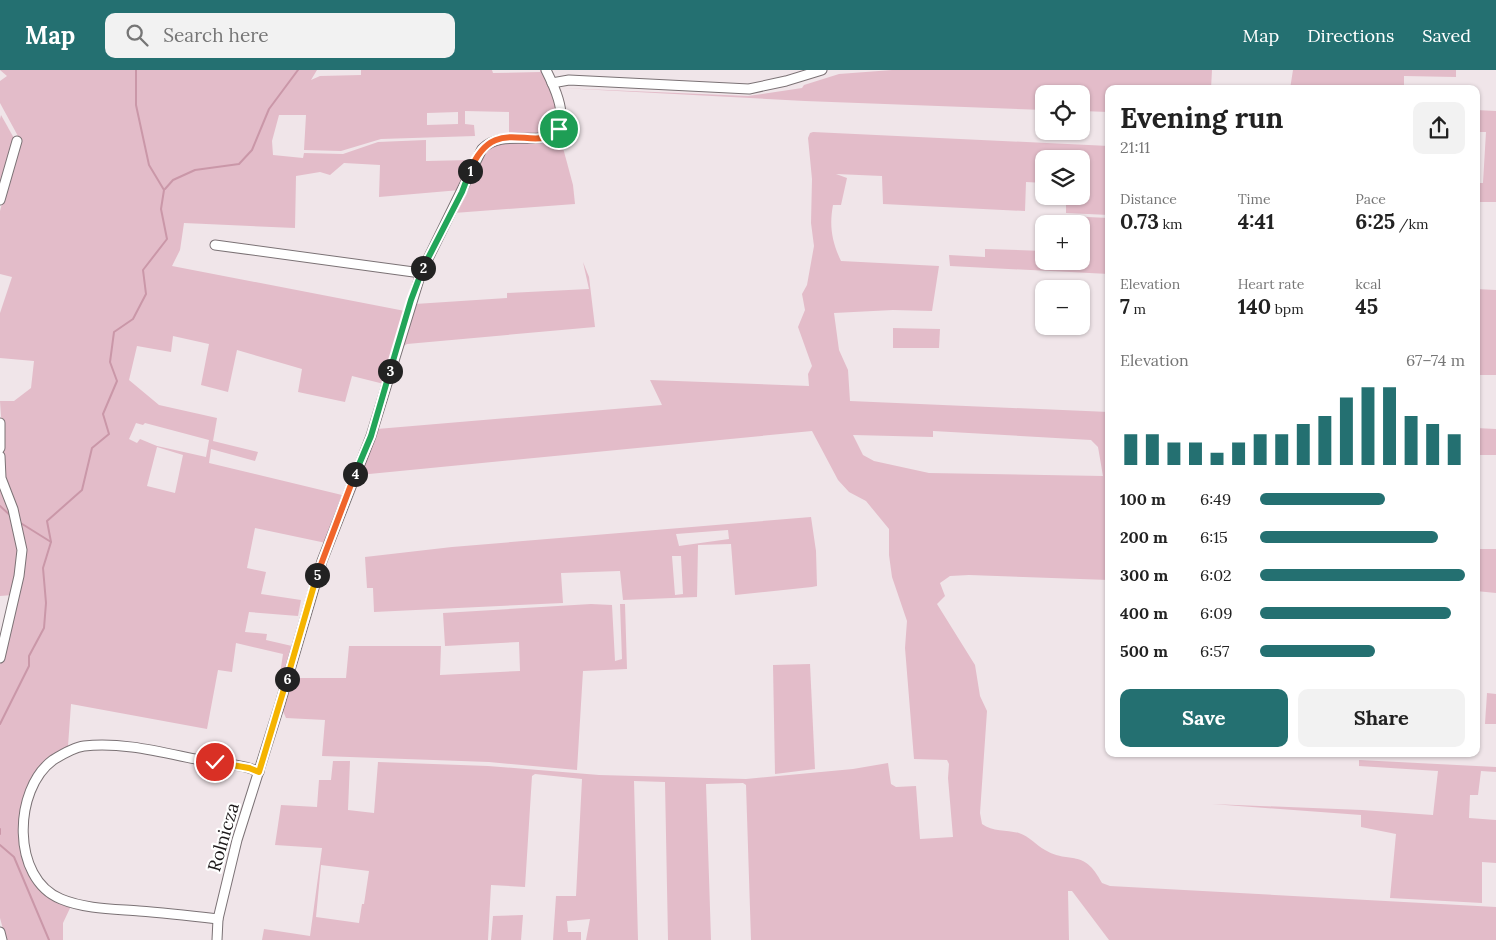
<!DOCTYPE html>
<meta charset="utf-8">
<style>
body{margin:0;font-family:Lora,serif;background:#f2f2f2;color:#222;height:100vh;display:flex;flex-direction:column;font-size:19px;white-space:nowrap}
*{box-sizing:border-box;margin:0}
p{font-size:16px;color:#767676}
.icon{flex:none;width:28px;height:28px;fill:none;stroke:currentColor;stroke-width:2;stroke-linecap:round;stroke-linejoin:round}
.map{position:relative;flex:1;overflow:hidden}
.details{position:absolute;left:1105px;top:15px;width:375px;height:672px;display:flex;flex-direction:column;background:#fff;border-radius:10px;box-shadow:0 1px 4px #0004}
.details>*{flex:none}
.buttons{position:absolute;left:1035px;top:15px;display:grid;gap:10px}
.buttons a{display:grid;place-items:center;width:55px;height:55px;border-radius:10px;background:#fff;box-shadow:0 1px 4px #0004;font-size:25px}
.pin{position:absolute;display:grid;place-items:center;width:42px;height:42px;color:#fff;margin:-21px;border:2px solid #fff;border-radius:50%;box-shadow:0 1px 5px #0007}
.km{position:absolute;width:25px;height:25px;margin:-12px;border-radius:50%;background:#222;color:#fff;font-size:14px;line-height:25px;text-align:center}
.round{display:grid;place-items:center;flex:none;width:52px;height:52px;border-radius:10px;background:#f2f2f2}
.summary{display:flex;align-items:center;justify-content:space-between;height:85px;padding:0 15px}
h1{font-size:28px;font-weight:800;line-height:38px}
.stats{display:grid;grid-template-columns:repeat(3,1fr);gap:8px;height:85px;padding:5px 15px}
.stats div{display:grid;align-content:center}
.stats b{font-size:21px;font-weight:800}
.stats small{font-size:14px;font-weight:400}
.stats p{font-size:14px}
.chart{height:140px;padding:10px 15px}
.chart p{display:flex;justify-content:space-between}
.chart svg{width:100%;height:90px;margin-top:5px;stroke:#247071;stroke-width:6}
.button{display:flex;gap:10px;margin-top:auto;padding:10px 15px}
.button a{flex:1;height:58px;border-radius:10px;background:#247071;color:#fff;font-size:20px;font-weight:800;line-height:58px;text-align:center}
.button a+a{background:#f2f2f2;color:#222}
ul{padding:0 15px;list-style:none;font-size:16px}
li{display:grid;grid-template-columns:80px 60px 1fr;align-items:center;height:38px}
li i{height:12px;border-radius:6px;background:#247071}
header{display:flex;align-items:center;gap:30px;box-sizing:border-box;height:70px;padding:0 25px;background:#247071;color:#fff}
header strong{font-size:24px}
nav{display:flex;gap:28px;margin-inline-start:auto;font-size:18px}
.search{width:350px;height:45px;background:#f2f2f2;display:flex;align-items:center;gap:12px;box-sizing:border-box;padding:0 18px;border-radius:10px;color:#767676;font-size:19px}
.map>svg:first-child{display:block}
.green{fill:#e3bcc9;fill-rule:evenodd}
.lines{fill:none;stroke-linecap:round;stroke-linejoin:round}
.stream{stroke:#ca97a8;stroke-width:2}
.minor-casing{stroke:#7b7275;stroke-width:11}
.minor{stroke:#fff;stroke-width:9}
.split-1-casing{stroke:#fff;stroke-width:10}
.split-2-casing{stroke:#fff;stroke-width:10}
.split-3-casing{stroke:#fff;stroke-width:10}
.split-4-casing{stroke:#fff;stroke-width:10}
.split-5-casing{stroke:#fff;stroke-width:10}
.split-6-casing{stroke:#fff;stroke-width:10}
.split-7-casing{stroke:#fff;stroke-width:10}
.split-8-casing{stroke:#fff;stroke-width:10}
.split-1{stroke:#f0652b;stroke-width:6}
.split-2{stroke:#22a559;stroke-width:6}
.split-3{stroke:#22a559;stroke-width:6}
.split-4{stroke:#22a559;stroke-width:6}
.split-5{stroke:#f0652b;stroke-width:6}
.split-6{stroke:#f5b400;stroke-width:6}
.split-7{stroke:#f5b400;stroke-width:6}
.split-8{stroke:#f5b400;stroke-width:6}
.labels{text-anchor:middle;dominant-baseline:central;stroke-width:4.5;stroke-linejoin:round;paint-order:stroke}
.street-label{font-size:18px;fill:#1d191a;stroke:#fff}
</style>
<header>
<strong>Map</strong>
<div class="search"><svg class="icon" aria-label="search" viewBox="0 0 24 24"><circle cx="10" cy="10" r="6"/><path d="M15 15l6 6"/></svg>Search here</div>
<nav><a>Map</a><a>Directions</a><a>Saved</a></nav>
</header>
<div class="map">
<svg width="1496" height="870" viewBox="0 0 1496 870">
<rect width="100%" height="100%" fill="#f0e5e9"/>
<g class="green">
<path d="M 0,0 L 317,0 L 311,10 L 320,6 L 361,5 L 361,0 L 492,0 L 493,3 L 540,2 L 540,0 L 543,0 L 558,41 L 556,55 L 546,64 L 509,66 L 509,42 L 465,41 L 465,54 L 474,55 L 475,66 L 381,69 L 341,81 L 304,80 L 306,45 L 279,45 L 272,71 L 273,85 L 303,88 L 304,83 L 343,84 L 378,72 L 426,70 L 426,91 L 471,90 L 460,120 L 379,127 L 380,95 L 344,93 L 330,105 L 320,102 L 296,106 L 295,158 L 184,153 L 180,180 L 172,196 L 405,241 L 384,314 L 352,306 L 345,332 L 298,322 L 302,299 L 237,280 L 228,322 L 201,315 L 209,274 L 173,266 L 171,282 L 137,276 L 129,310 L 159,335 L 217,348 L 213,371 L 258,382 L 255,391 L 211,379 L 209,393 L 342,425 L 326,473 L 255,458 L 247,498 L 266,502 L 261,524 L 301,530 L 298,546 L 249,542 L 245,562 L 267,564 L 266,570 L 292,576 L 284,607 L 280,604 L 283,584 L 236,573 L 232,602 L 218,600 L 207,659 L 71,634 L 68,676 C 61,680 51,684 46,690 C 6,729 9,822 71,836 L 63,853 L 63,870 L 6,870 L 0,848 L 0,594 L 13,525 L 0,526 L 0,360 L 2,360 L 0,331 L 14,331 L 31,318 L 34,291 L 0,288 L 0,243 L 12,207 L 0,204 L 0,141 L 19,68 L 0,33 L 0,11 L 7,6 ZM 458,42 L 458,54 L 427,55 L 427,43 ZM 136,353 L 143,355 L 145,353 L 209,370 L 206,387 L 157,376 L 140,369 L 137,373 L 129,369 ZM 157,377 L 183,385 L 175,423 L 147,416 Z"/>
<polygon points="892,0 1212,0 1211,19 1109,19 1109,42 1081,41 1081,24 1044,24 1044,40 805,31 561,18 748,26 802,18 804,15 839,4"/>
<polygon points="1293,0 1456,0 1456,7 1404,6 1404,19 1290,19"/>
<polygon points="1476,40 1496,41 1496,135 1496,132 1476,132 1476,113 1483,113 1486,62 1476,62"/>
<polygon points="1,45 15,70 0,125 0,49"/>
<path d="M 813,62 L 1109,76 L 1109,145 L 1066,143 L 1066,126 L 1081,126 L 1081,89 L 1044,89 L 1044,113 L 1026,112 L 1025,141 L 883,134 L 882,106 L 836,104 L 847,108 L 841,135 L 833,135 C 829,156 832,172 841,191 L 939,196 L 932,241 L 893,240 L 834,243 L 839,280 L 848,300 L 850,331 L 1109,342 L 1109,510 L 969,505 L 950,506 L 940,513 L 945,526 L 937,534 L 975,595 L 980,626 L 987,641 L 980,743 L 982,754 C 993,762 1007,760 1019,763 C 1029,766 1036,775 1045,780 C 1071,795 1083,777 1102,813 L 1110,816 L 1496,837 L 1496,870 L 1109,870 L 1072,821 L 1068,821 L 1069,870 L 751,870 L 746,715 L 743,713 L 706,714 L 711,870 L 668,870 L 665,712 L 634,711 L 638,870 L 586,870 L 590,849 L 567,851 L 568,862 L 581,862 L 581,870 L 553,870 L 556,826 L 576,826 L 582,709 L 535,704 L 532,706 L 525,817 L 491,815 L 488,870 L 262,870 L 264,859 L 310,866 L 322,778 L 275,775 L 281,735 L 317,737 L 319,710 L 331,710 L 333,691 L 350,691 L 348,740 L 374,743 L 378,692 L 488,696 L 599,705 L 746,709 L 853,699 L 888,693 L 891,714 L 896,717 L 916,716 L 920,769 L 953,767 L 948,708 L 949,694 L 947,690 L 914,689 L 905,578 L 907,551 L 892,507 L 889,485 L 889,459 L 866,431 L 849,422 L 838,410 L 812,361 L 359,405 L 382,335 L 385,335 L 377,359 L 662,335 L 650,310 L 809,316 L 808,304 L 812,296 L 798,257 L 805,240 L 802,224 L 807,215 L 814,176 L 811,153 L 812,109 L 808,68 L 810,63 ZM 933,361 L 1091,370 L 1098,377 L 1103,406 L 929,403 L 874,391 L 863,385 L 853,365 L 933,367 ZM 321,795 L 369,801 L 364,834 L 362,834 L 359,853 L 316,847 Z"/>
<polygon points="559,63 573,115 575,134 454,143 481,84 497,73"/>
<polygon points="1065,146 1109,148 1109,204 950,196 949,185 985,187 985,179 1044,181 1044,191 1081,191 1081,154 1065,154"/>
<polygon points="583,192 589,207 595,257 407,274 402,277 415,234 507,228 507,223 589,219"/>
<polygon points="1476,219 1496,220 1496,305 1476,305"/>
<polygon points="893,258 940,259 939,278 893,278"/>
<polygon points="1476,358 1496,359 1496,385 1476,385"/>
<path d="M 811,447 L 816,481 L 817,516 L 812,517 L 735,525 L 731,474 L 698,475 L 697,527 L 623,530 L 620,501 L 561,503 L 563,533 L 374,542 L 373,518 L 367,518 L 365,487 L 452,477 ZM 728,460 L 729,469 L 679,476 L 676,464 ZM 672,486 L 681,486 L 683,524 L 675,525 Z"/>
<polygon points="1476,479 1496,479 1496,523 1476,521"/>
<polygon points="591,534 612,535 615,591 622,589 620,534 625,534 627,599 583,601 577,700 489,692 322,686 325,650 286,648 281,637 291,608 346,608 349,576 441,576 440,605 520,601 519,572 445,576 443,543"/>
<polygon points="810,594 815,699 775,704 773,595"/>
<polygon points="1487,623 1496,624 1496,654 1485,654"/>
<polygon points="1359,690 1496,697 1496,702 1481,701 1478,725 1470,725 1469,748 1496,750 1496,793 1482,792 1482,833 1390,828 1396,764 1361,757 1361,745 1212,734 1362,740 1433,745 1438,701 1359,696"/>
<polygon points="523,845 521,870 491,870 493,846"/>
</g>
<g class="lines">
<g class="stream">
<polyline points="165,119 173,110 195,100 239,94 252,80 269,39 298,0"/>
<polyline points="0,436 11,446"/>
<polyline points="19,452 51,472"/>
<polyline points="0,654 29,596 29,586 44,558 46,533 43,498 51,472 47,451 82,420 92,378 109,364 103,344 117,311 110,292 114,262 133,249 146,224 143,200 167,169 161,139 164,120 149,95 136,35 136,0"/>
<polyline points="0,759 0,764"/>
<polyline points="0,775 14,787 49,870"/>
</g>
<g class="minor-casing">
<g id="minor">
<polyline points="552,13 569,10 749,19 786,11 822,0"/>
<polyline points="0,130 17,71"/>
<polyline points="215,175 421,203"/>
<polyline points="0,353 0,378"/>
<polyline points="0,386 1,408 13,439 22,480 19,506 0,588"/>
<path d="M 218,849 C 192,846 166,843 139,841 C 114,839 85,839 61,829 C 11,809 13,719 53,690 C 61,685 76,677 84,676 C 125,671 171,685 211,692 C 227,694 245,695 259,702"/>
<polyline points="0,862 2,870"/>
<path d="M 217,870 L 218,849 L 237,770 L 280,634 L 322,491 L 371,366 L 421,203 L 482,79 C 503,57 542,79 559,59 C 566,41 554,16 546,0"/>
</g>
</g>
<use href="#minor" class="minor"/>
</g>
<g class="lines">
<g class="split-1-casing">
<path id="split-1" d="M 470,101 C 494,40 536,86 559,59"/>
</g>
<g class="split-2-casing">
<polyline id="split-2" points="423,198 462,122 470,101"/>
</g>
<g class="split-3-casing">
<polyline id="split-3" points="390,301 411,230 423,198"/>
</g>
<g class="split-4-casing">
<polyline id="split-4" points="355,404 371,366 390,301"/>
</g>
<g class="split-5-casing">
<polyline id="split-5" points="317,505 355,404"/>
</g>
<g class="split-6-casing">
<polyline id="split-6" points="287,609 317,505"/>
</g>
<g class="split-7-casing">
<polyline id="split-7" points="249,698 259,702 287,609"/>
</g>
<g class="split-8-casing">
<polyline id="split-8" points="215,692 249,698"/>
</g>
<use href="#split-1" class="split-1"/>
<use href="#split-2" class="split-2"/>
<use href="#split-3" class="split-3"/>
<use href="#split-4" class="split-4"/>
<use href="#split-5" class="split-5"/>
<use href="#split-6" class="split-6"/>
<use href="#split-7" class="split-7"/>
<use href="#split-8" class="split-8"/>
</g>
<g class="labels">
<g class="street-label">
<text transform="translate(223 767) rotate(-74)">Rolnicza</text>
</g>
</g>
</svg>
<div class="buttons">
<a><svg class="icon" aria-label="locate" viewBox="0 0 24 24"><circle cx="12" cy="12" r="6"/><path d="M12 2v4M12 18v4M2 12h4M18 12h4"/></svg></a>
<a><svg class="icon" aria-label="layers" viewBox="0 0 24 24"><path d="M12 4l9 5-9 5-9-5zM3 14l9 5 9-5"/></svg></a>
<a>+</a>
<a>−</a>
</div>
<div class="pin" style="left:559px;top:59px;background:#1e9e55"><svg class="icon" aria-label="arrive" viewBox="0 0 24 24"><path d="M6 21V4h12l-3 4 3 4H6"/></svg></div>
<div class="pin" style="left:215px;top:692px;background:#d93025"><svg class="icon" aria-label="check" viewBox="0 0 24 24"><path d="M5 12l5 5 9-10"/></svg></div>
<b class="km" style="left:470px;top:101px">1</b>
<b class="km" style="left:423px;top:198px">2</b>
<b class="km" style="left:390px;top:301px">3</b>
<b class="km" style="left:355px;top:404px">4</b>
<b class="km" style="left:317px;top:505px">5</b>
<b class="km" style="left:287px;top:609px">6</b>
<section class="details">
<div class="summary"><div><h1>Evening run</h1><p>21:11</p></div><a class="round"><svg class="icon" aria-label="share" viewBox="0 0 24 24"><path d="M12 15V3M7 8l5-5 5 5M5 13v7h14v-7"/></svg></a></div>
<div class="stats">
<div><p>Distance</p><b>0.73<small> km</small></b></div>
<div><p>Time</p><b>4:41</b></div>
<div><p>Pace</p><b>6:25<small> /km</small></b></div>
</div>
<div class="stats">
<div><p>Elevation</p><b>7<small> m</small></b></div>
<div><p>Heart rate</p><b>140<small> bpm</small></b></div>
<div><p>kcal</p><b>45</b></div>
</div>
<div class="chart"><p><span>Elevation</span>67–74 m</p>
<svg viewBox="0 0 160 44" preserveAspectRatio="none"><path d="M5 44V29M15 44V29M25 44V33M35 44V33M45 44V38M55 44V33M65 44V29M75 44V29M85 44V24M95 44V20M105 44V11M115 44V6M125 44V6M135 44V20M145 44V24M155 44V29"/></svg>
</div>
<ul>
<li><b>100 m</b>6:49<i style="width:61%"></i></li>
<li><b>200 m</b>6:15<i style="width:87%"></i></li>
<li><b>300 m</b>6:02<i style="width:100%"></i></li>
<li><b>400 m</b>6:09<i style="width:93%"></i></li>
<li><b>500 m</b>6:57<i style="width:56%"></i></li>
</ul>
<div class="button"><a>Save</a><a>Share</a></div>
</section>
</div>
